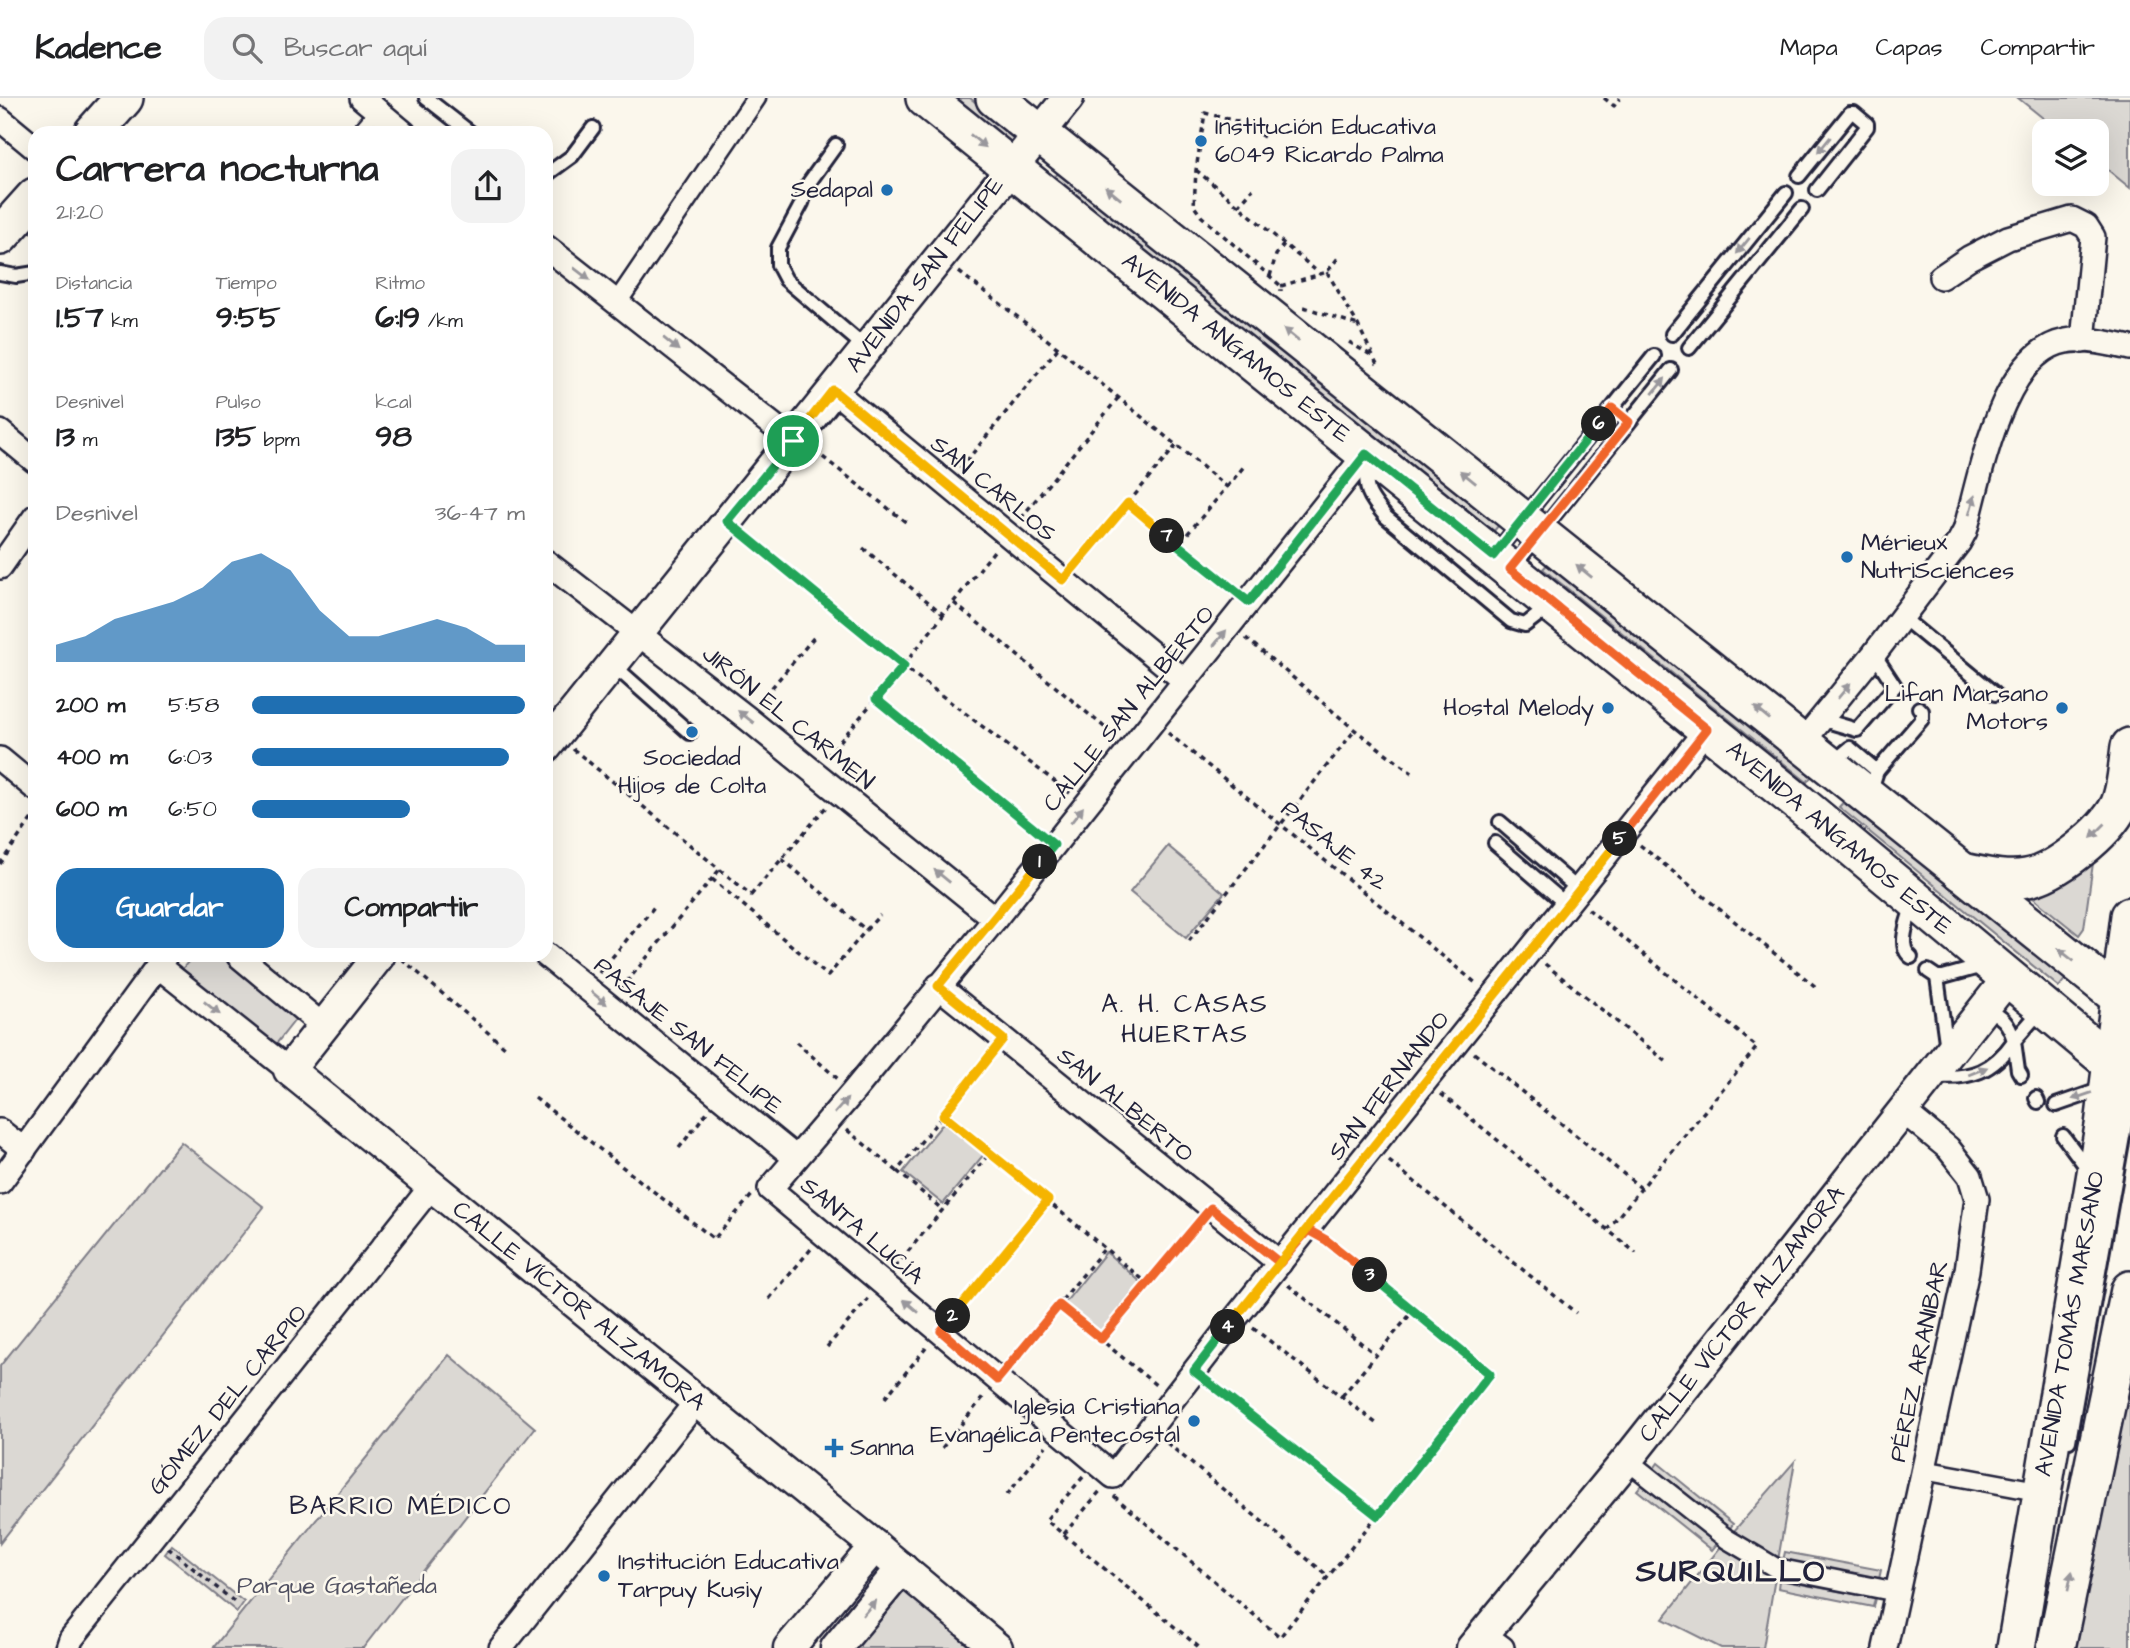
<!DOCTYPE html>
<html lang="es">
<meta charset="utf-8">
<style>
body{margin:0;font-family:"Architects Daughter",sans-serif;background:#f2f2f2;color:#202124;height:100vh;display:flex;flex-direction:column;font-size:26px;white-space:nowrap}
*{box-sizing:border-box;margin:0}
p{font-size:23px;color:#757577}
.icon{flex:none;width:38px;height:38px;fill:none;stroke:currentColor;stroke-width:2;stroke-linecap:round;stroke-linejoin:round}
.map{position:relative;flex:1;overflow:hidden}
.details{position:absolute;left:28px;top:28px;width:525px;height:836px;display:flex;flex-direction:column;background:#fff;border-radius:21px;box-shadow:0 7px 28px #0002}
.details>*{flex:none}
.fabs{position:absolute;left:2032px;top:21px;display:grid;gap:14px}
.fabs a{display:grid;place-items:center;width:77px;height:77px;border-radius:14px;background:#fff;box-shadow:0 7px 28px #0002;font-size:35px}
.pin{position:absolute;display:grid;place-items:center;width:60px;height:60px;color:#fff;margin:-30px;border:4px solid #fff;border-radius:50%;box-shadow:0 2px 7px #0007}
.km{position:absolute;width:35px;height:35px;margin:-18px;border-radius:50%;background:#222;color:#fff;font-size:19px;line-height:35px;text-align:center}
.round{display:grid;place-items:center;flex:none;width:74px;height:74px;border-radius:21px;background:#f2f2f2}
.headline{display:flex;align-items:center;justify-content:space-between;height:119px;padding:0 28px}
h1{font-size:38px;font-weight:700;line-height:52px}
.figures{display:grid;grid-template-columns:repeat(3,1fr);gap:10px;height:119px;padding:7px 28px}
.figures div{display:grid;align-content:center}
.figures b{font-size:30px;font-weight:700}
.figures small{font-size:19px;font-weight:400}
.figures p{font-size:19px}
.chart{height:196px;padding:14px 28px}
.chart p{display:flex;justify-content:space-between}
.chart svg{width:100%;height:126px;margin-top:7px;fill:#1f6fb2;opacity:.7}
.cta{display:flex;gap:14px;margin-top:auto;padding:14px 28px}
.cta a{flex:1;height:80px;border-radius:21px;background:#1f6fb2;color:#fff;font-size:28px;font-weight:700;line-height:80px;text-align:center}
.cta a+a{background:#f2f2f2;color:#202124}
ul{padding:0 28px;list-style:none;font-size:23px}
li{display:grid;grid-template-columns:112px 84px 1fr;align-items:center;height:52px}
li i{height:18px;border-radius:9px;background:#1f6fb2}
header{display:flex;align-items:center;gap:42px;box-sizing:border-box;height:98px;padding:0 35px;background:#fff;border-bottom:2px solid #e0e0e0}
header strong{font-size:33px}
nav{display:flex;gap:38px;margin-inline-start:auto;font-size:24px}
.search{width:490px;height:63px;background:#f2f2f2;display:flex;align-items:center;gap:18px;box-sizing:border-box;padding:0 24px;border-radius:21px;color:#757577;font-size:26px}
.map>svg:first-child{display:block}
.green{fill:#dbd8d3;stroke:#7e7d87;stroke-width:2}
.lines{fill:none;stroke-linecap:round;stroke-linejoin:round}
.service-casing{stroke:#22223b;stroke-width:18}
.pedestrian-casing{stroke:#22223b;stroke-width:23}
.minor-casing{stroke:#22223b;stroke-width:28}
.tertiary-casing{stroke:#22223b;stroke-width:35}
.primary-casing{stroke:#22223b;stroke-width:42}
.path{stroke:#22223b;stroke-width:3.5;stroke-dasharray:5 5;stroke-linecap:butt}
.service{stroke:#fbf7ec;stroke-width:12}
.pedestrian{stroke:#fbf7ec;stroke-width:18}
.minor{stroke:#fbf7ec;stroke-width:23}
.tertiary{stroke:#fbf7ec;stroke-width:30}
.primary{stroke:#fbf7ec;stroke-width:37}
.oneway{fill:#99979c}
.split-1-casing{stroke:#fff;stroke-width:14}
.split-2-casing{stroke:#fff;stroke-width:14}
.split-3-casing{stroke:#fff;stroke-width:14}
.split-4-casing{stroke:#fff;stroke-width:14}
.split-5-casing{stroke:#fff;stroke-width:14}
.split-6-casing{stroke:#fff;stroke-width:14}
.split-7-casing{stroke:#fff;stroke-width:14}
.split-8-casing{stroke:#fff;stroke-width:14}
.split-1{stroke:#22a559;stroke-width:9}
.split-2{stroke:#f5b400;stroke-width:9}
.split-3{stroke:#f0652b;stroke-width:9}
.split-4{stroke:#22a559;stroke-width:9}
.split-5{stroke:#f5b400;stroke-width:9}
.split-6{stroke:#f0652b;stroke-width:9}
.split-7{stroke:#22a559;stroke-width:9}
.split-8{stroke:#f5b400;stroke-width:9}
.poi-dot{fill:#1f6fb2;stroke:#fbf7ec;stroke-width:2.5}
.labels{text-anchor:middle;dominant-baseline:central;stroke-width:5;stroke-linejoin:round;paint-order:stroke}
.poi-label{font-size:24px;fill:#22223b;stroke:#fbf7ec;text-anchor:start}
.street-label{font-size:24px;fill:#22223b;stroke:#fbf7ec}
.park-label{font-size:24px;fill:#505061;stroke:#fbf7ec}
.neighbourhood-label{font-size:26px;letter-spacing:2px;fill:#22223b;stroke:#fbf7ec}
.district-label{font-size:32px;font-weight:bold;letter-spacing:2px;fill:#22223b;stroke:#fbf7ec}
</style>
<header>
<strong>Kadence</strong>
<div class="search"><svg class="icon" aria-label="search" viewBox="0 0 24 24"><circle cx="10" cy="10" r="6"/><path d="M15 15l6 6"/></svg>Buscar aquí</div>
<nav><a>Mapa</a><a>Capas</a><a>Compartir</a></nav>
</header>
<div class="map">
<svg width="2130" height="1550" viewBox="0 0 2130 1550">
<rect width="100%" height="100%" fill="#fbf7ec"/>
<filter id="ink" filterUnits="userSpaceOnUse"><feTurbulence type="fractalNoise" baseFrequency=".0143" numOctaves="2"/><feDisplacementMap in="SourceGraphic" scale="14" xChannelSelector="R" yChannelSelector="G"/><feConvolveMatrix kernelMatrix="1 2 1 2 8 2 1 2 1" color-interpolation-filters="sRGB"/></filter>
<g filter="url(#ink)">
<g class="green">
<polygon points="953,0 970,0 1016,37 1009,46"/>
<polygon points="2018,0 2130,0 2130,90 2097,63 2096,33 2059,33"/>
<polygon points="1063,69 1503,422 1494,433 1054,80"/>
<polygon points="1551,462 1814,675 1807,684 1543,471"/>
<polygon points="1847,700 2066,880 2059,889 1839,709"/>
<polygon points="1168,748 1224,795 1186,840 1130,794"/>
<polygon points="2094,758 2084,830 2079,837 2027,795"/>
<polygon points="193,858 232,858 302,913 276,946 182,871"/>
<polygon points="945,1023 985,1055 943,1106 903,1074"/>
<polygon points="181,1044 264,1109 0,1445 0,1268"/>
<polygon points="1106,1154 1143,1186 1100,1237 1063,1207"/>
<polygon points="449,1257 535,1330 363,1550 213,1550"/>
<polygon points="2128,1286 2130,1287 2130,1550 2075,1550"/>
<polygon points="1795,1363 1763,1550 1721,1550 1663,1521 1727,1441"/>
<polygon points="1658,1365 1733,1426 1728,1433 1653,1372"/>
<polygon points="1642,1386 1717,1446 1712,1452 1637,1392"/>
<polygon points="172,1447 244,1504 237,1514 165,1456"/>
<polygon points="1785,1454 1881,1472 1879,1481 1783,1463"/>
<polygon points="1779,1482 1875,1500 1873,1509 1778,1490"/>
<polygon points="904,1486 981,1550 852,1550"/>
</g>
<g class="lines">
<g class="service-casing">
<g id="service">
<polyline points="426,0 471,35"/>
<polyline points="357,35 377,12"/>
<polyline points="836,47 808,86 802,105 778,150 778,167 786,182 867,251"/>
<polyline points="546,77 572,58 593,30"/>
<polyline points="1799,78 1850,15 1854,15 1867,26 1867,29 1817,92"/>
<polyline points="0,175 16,178 35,175"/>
<polyline points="1672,236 1786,95"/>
<polyline points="1689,250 1802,111"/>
<path d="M 1366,363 C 1365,393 1367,396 1386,419 L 1511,523 L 1525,527 L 1551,507"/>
<polyline points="1494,457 1654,258"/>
<polyline points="1511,471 1671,272"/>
<polyline points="1902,519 1995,596"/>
<polyline points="612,566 690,635"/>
<polyline points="1820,621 1857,632 1895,588 1874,556"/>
<polyline points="1831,666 1850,650 1877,673 1870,695"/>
<polyline points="1877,673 1922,621 1922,613 1919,610"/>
<polyline points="1500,724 1579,792"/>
<polyline points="1495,745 1567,807"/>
<path d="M 1911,859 C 1896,848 1909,821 1913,805"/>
<polyline points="1928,873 1937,879 1943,879 1983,868"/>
<polyline points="1937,879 1947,951"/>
<polyline points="2021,977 2018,972 2014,943 2041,912"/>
<path d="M 1934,978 C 1971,982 1993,973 2014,943 C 2009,924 2002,919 1986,910"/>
<polyline points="2036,1000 2038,1004"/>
<polyline points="2056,1007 2105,990"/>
<polyline points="2063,1038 2090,1074"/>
<polyline points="2069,1343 2130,999"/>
</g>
</g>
<g class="pedestrian-casing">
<g id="pedestrian">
<polyline points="618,203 756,0"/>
<polyline points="1627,1362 1727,1441 1776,1470 1897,1494"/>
<polyline points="1923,1372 2042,1394"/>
</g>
</g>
<g class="minor-casing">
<g id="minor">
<polyline points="362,0 404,35"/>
<polyline points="0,21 35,50"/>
<polyline points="546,149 793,343"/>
<polyline points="1941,179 1969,160 2008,140 2072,121 2086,128 2093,139 2083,243"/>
<polyline points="833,292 1185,583"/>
<polyline points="0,334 35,363"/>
<polyline points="1366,356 995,821 853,994 770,1091 1113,1378 1237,1218 1707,631"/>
<polyline points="546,464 747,620 995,821"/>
<polyline points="0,469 35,419"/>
<path d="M 1801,646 L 1874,556 L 1959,444 L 1965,433 C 1980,380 2001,254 2066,243 C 2084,239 2112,246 2130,250"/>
<polyline points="0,661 35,690"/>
<polyline points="546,857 796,1060"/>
<polyline points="239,858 323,928"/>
<polyline points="158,868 289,972"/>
<polyline points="938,888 1280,1165"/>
<polyline points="0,1033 24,1052"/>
<polyline points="0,1084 165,858"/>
<polyline points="1483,1536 1502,1550"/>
<polyline points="68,1550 71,1541 431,1089"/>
<polyline points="501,1550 697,1303"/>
<polyline points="1885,1550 1967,1172 1977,1101 1970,1078 1948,1050 1903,1013"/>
</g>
</g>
<g class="tertiary-casing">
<g id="tertiary">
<polyline points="546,649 1068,0"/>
<polyline points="379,858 289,972 875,1448 997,1550"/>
<polyline points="789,1550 875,1448"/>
<polyline points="836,1550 902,1470"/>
<polyline points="1472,1550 1627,1362 2008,880"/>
</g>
</g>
<g class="primary-casing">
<g id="primary">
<polyline points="925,0 1799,705 2130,981"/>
<polyline points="995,0 2130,908"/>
<polyline points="93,35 124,0"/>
<polyline points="0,138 35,99"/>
<path d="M 1962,774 C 1983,778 2006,784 2027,780 C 2056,775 2106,734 2119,708 C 2127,690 2127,669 2130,649"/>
<polyline points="2016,1550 2104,1028 2130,818"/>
<polyline points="2056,1550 2130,1192"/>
</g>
</g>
<g class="path">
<polyline points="1604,0 1614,8 1620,0"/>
<polyline points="1264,39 1240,24 1205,15 1196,72 1194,108 1201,118 1281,188 1281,193"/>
<polyline points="1196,72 1320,176"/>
<polyline points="1238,108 1253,91"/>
<polyline points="959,174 1058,250 1227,389 1178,447"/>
<polyline points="1327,174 1358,227 1379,270"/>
<polyline points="1270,178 1276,157 1284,146"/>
<polyline points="1281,188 1327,174 1338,160"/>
<polyline points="1304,209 1358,227"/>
<polyline points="1349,244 1374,259"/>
<polyline points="815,353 907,425"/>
<polyline points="960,371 1058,250"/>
<polyline points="1227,389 1246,366"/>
<polyline points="1128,405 1176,348"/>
<polyline points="1021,420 1118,300"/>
<polyline points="747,439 903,568 1070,695"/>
<polyline points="863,450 944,517"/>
<polyline points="1076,467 1128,405 1232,490"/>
<polyline points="954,505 1114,637"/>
<polyline points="1246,540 1355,632 1412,675"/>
<polyline points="876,601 1039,735"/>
<polyline points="759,605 815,538"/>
<polyline points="1168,635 1477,886"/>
<polyline points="573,651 751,797 826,709"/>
<polyline points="827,659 907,563 994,453"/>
<polyline points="1640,747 1816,889"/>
<polyline points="782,761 866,832 880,817"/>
<polyline points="0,766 35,716"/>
<polyline points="712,781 828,878 866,832"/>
<polyline points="1588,811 1757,949 1608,1131"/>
<polyline points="1189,843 1355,632"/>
<polyline points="402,861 506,950"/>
<polyline points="1545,866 1667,964"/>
<polyline points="599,875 654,809"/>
<polyline points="620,892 720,771"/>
<polyline points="796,944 838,981"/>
<polyline points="1474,955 1641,1090"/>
<polyline points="1441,996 1636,1155"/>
<polyline points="535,1000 714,1141 752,1097"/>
<polyline points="943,1017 990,958"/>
<polyline points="847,1032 897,1073 943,1017 1147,1185 1101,1241"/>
<polyline points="679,1050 707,1014"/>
<polyline points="1389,1063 1576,1215"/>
<polyline points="897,1073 943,1112"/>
<polyline points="895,1169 990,1055"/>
<polyline points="1147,1185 1198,1126"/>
<polyline points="1288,1187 1375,1256"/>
<polyline points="769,1201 811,1151"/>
<polyline points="1059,1207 1157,1288"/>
<polyline points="954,1217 1048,1102"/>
<polyline points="1253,1230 1377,1326"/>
<polyline points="827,1249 868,1201"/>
<polyline points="1011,1264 1105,1150"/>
<polyline points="1210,1285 1378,1418"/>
<polyline points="1342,1298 1414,1212"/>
<polyline points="885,1300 926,1250"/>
<polyline points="1167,1345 1328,1478"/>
<polyline points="942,1350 985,1297"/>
<polyline points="1083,1379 1046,1422 1200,1550"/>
<polyline points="1007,1397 1046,1348"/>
<polyline points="1114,1398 1280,1539 1490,1276 1326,1142"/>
<polyline points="1064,1436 1101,1392"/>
<polyline points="168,1450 237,1506"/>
</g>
<use href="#service" class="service"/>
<use href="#pedestrian" class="pedestrian"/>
<use href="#minor" class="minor"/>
<use href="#tertiary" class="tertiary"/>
<use href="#primary" class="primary"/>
</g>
<defs><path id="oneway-solid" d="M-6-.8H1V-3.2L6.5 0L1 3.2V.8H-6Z" transform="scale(1.75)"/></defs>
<g class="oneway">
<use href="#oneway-solid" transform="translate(978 43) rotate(39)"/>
<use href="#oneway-solid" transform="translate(1824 47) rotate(129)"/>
<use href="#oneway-solid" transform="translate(1113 95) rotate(-141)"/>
<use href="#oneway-solid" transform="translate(1743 148) rotate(129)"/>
<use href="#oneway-solid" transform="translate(582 176) rotate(37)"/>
<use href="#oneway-solid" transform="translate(1291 237) rotate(-141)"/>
<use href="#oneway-solid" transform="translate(671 246) rotate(39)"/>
<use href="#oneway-solid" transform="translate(1659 288) rotate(-51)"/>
<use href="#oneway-solid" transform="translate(1468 379) rotate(-141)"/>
<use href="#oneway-solid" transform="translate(1972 407) rotate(-74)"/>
<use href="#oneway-solid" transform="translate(1584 473) rotate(-141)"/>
<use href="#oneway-solid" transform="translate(1220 540) rotate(-51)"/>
<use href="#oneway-solid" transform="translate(1844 593) rotate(-50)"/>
<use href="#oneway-solid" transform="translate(1762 615) rotate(-141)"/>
<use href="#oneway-solid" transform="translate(746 619) rotate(-142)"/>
<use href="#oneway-solid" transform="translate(1077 717) rotate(-52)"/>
<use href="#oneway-solid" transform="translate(2098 733) rotate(135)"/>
<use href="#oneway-solid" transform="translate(942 778) rotate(-141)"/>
<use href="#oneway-solid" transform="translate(2066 857) rotate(-142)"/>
<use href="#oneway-solid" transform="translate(599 900) rotate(39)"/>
<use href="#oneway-solid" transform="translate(212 910) rotate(39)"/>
<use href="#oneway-solid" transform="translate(1978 973) rotate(-22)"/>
<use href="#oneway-solid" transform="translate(2082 998) rotate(161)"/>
<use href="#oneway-solid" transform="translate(841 1008) rotate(-49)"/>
<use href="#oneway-solid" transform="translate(911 1208) rotate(-140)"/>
<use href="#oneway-solid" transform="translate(2070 1483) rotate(-78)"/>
<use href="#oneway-solid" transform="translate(869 1510) rotate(-50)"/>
</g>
</g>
<g class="lines" filter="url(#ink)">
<g class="split-1-casing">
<polyline id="split-1" points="793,343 727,423 904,568 876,601 1054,747 1040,764"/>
</g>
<g class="split-2-casing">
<polyline id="split-2" points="953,1218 1048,1102 943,1017 1003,941 938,888 1040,764"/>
</g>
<g class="split-3-casing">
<polyline id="split-3" points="953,1218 941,1233 997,1282 1059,1207 1101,1241 1211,1110 1280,1165 1308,1132 1326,1142 1370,1177"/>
</g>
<g class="split-4-casing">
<polyline id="split-4" points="1228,1229 1194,1273 1378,1418 1490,1276 1370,1177"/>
</g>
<g class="split-5-casing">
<polyline id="split-5" points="1228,1229 1620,741"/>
</g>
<g class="split-6-casing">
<polyline id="split-6" points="1599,326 1612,310 1629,324 1510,471 1707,631 1620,741"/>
</g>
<g class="split-7-casing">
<polyline id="split-7" points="1167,438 1249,504 1366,356 1493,458 1599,326"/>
</g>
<g class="split-8-casing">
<polyline id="split-8" points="793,343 833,292 1063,482 1128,405 1167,438"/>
</g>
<use href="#split-1" class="split-1"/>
<use href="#split-2" class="split-2"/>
<use href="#split-3" class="split-3"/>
<use href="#split-4" class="split-4"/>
<use href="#split-5" class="split-5"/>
<use href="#split-6" class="split-6"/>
<use href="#split-7" class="split-7"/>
<use href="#split-8" class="split-8"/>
</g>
<g class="poi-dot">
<circle cx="1201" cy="43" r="7"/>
<circle cx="887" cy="92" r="7"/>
<circle cx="1847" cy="459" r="7"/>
<circle cx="1608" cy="610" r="7"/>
<circle cx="2062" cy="610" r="7"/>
<circle cx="692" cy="634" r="7"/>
<circle cx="1194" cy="1323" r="7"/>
<path d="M830.5 1339.5h7v7h7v7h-7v7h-7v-7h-7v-7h7z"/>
<circle cx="604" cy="1478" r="7"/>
</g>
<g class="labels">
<g class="poi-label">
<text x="1215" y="29">Institución Educativa<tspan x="1215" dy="28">6049 Ricardo Palma</tspan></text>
<text x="873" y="92" text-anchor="end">Sedapal</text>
<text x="1861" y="445">Mérieux<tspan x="1861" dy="28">NutriSciences</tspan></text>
<text x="2048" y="596" text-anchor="end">Lifan Marsano<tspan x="2048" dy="28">Motors</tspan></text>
<text x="1594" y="610" text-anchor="end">Hostal Melody</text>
<text x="692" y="660" text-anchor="middle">Sociedad<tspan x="692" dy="28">Hijos de Colta</tspan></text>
<text x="1180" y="1309" text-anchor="end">Iglesia Cristiana<tspan x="1180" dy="28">Evangélica Pentecostal</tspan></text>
<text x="850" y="1350">Sanna</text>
<text x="618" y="1464">Institución Educativa<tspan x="618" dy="28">Tarpuy Kusiy</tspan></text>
</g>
<g class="street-label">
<text transform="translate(925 177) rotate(-52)">AVENIDA SAN FELIPE</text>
<text transform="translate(1236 250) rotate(39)">AVENIDA ANGAMOS ESTE</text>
<text transform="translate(993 391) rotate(39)">SAN CARLOS</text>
<text transform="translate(1129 611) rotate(-51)">CALLE SAN ALBERTO</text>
<text transform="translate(788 620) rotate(39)">JIRÓN EL CARMEN</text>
<text transform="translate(1839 740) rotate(40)">AVENIDA ANGAMOS ESTE</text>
<text transform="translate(1334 748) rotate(39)">PASAJE 42</text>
<text transform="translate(688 938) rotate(39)">PASAJE SAN FELIPE</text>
<text transform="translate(1389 988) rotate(-52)">SAN FERNANDO</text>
<text transform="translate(1125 1007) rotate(39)">SAN ALBERTO</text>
<text transform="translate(862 1133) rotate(40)">SANTA LUCÍA</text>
<text transform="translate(579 1208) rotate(39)">CALLE VÍCTOR ALZAMORA</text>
<text transform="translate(1742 1216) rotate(-52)">CALLE VÍCTOR ALZAMORA</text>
<text transform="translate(2070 1226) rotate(-80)">AVENIDA TOMÁS MARSANO</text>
<text transform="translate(1919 1263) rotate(-78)">PÉREZ ARANIBAR</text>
<text transform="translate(228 1302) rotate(-51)">GÓMEZ DEL CARPIO</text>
</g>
<g class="park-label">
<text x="337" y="1488">Parque Gastañeda</text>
</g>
<g class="neighbourhood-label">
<text x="1185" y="906">A. H. CASAS<tspan x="1185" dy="30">HUERTAS</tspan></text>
<text x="401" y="1408">BARRIO MÉDICO</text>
</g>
<g class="district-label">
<text x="1731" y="1473">SURQUILLO</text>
</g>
</g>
</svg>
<div class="fabs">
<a><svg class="icon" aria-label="layers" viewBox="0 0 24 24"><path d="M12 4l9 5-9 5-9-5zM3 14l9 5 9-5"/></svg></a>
</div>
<div class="pin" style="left:793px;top:343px;background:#1e9e55"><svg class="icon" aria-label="arrive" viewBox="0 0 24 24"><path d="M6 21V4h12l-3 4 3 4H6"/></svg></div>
<b class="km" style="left:1040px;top:764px">1</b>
<b class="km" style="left:953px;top:1218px">2</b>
<b class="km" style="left:1370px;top:1177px">3</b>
<b class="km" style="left:1228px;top:1229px">4</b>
<b class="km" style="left:1620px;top:741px">5</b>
<b class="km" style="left:1599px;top:326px">6</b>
<b class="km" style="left:1167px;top:438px">7</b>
<section class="details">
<div class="headline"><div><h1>Carrera nocturna</h1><p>21:20</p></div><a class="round"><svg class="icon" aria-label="share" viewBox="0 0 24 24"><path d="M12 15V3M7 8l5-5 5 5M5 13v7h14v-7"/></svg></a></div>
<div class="figures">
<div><p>Distancia</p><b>1.57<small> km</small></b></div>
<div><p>Tiempo</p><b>9:55</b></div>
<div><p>Ritmo</p><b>6:19<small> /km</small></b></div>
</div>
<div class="figures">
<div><p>Desnivel</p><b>13<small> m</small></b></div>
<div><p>Pulso</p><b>135<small> bpm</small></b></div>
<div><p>kcal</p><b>98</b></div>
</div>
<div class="chart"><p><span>Desnivel</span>36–47 m</p>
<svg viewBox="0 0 160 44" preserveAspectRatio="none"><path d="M0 44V38L10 35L20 29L30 26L40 23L50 18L60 9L70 6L80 12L90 26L100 35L110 35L120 32L130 29L140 32L150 38L160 38V44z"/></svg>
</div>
<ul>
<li><b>200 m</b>5:58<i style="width:100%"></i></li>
<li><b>400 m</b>6:03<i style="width:94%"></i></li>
<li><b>600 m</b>6:50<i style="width:58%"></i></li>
</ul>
<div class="cta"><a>Guardar</a><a>Compartir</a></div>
</section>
</div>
